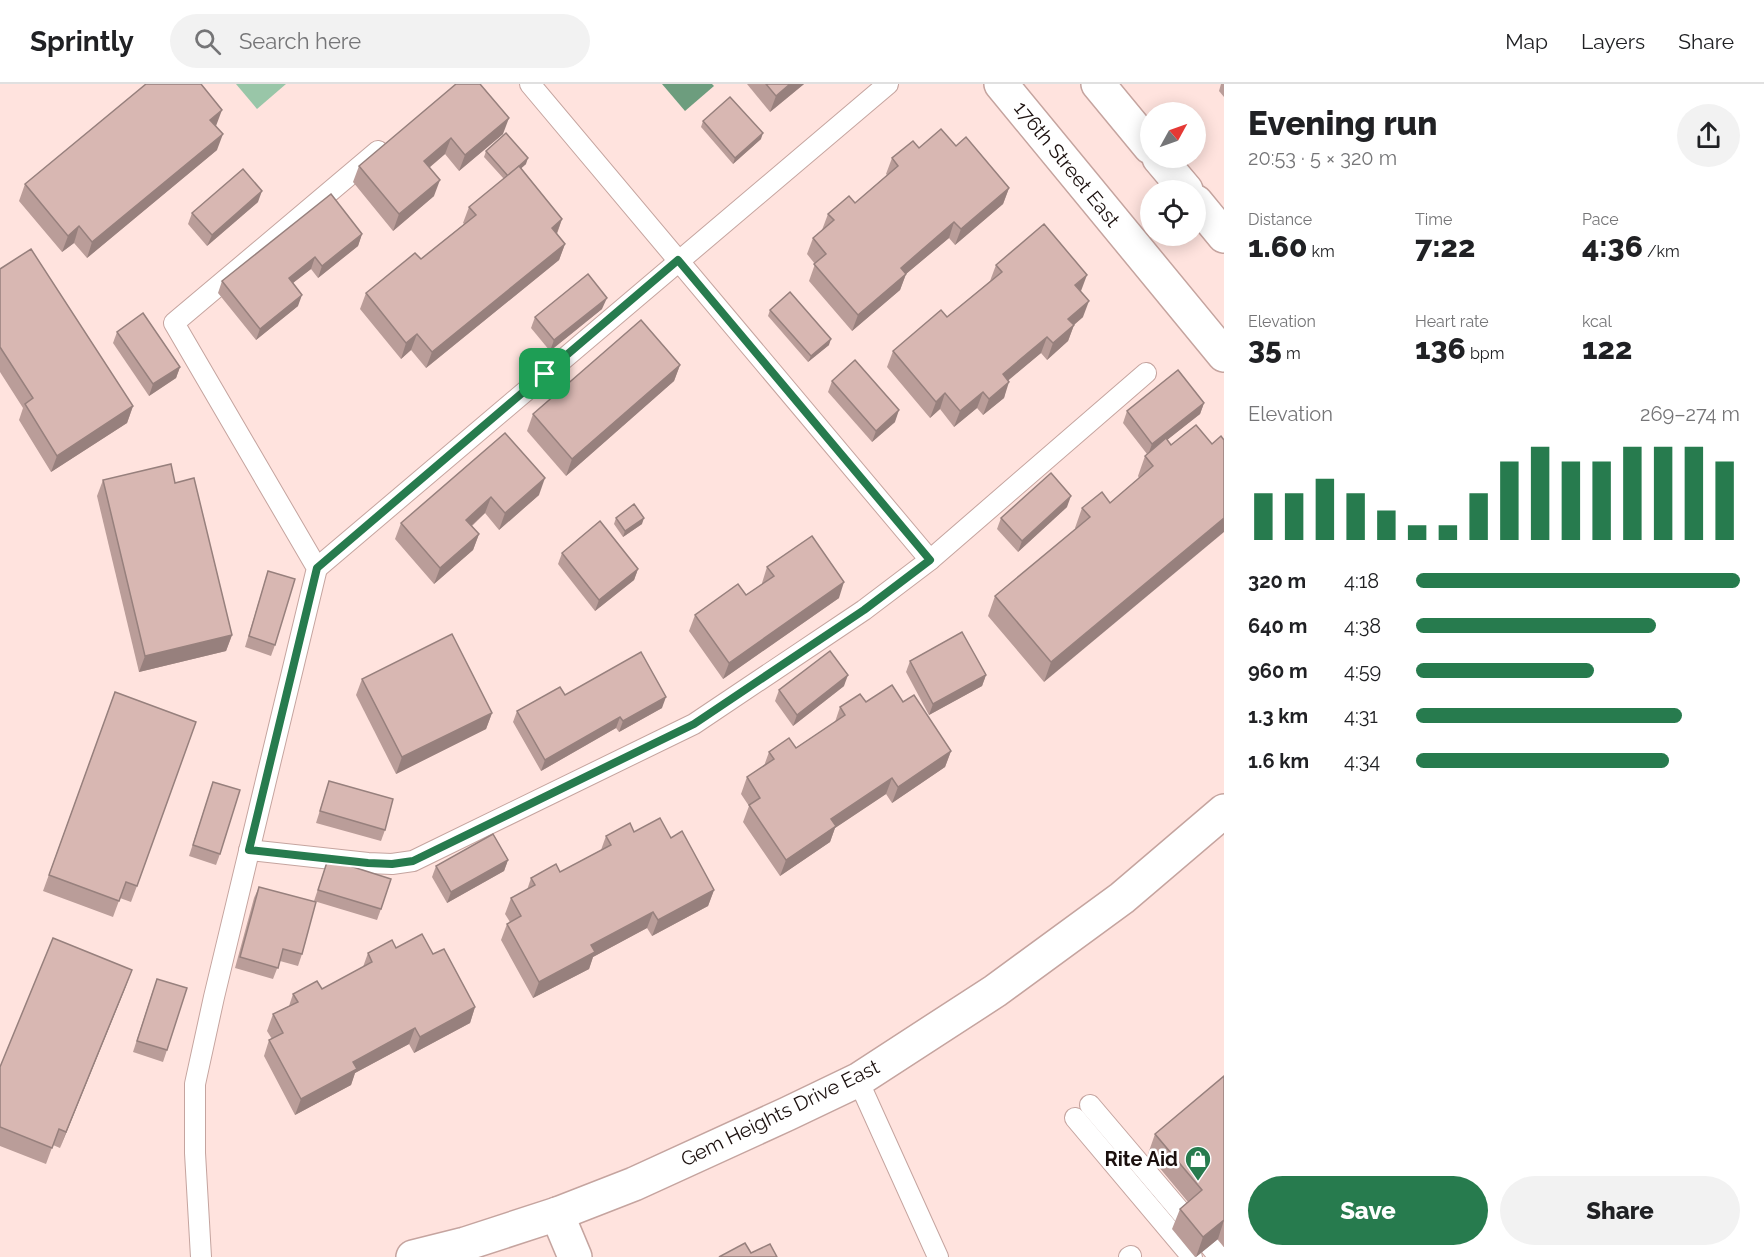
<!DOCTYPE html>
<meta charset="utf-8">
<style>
body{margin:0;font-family:Raleway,sans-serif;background:#f2f2f2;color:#202124;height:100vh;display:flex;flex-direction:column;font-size:22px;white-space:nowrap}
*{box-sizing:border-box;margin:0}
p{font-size:20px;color:#757577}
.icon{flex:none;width:33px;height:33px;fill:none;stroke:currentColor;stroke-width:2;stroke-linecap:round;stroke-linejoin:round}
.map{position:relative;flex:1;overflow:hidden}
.side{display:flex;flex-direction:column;background:#fff;width:540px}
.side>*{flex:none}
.needle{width:39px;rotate:50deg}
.tools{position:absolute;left:1140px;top:18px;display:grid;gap:12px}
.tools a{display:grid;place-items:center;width:66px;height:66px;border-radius:50%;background:#fff;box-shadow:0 3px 15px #0003;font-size:30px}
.pin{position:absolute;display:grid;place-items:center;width:51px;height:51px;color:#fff;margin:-26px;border-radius:12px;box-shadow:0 3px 9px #0006}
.round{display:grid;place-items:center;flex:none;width:63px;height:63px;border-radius:32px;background:#f2f2f2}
.head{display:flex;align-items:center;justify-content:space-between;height:102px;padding:0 24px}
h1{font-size:33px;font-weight:800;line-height:45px}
.stats{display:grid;grid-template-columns:repeat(3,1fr);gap:9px;height:102px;padding:6px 24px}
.stats div{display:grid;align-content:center}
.stats b{font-size:30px;font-weight:800}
.stats small{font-size:16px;font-weight:400}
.stats p{font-size:16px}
.chart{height:168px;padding:12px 24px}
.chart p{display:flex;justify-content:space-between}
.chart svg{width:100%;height:108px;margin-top:6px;stroke:#277b4e;stroke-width:6}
.primary-button{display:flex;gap:12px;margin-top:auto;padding:12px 24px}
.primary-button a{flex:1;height:69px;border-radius:36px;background:#277b4e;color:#fff;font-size:24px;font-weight:800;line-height:69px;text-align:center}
.primary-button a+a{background:#f2f2f2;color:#202124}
ul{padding:0 24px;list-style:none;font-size:20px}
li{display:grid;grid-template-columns:96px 72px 1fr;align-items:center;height:45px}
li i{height:15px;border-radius:8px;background:#277b4e}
header{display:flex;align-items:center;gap:36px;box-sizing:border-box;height:84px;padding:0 30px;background:#fff;border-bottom:2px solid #e0e0e0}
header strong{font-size:28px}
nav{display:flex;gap:33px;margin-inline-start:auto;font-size:21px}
.search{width:420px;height:54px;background:#f2f2f2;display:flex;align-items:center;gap:15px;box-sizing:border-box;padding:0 21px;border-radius:33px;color:#757577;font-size:22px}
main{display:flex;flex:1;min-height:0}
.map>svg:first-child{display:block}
.green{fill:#99c6a8}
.water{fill:#6d9d7e}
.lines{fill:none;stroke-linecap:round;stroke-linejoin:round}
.lane-casing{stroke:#c5a49f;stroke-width:22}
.street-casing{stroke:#c5a49f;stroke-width:36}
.secondary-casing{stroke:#c5a49f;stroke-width:36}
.primary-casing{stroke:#c5a49f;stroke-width:36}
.lane{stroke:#fff;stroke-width:20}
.street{stroke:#fff;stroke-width:33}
.secondary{stroke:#fff;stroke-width:33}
.primary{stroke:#fff;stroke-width:33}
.wall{fill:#ba9d99}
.shaded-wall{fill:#97807d}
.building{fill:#d8b7b2;stroke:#97807d;stroke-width:1.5}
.route-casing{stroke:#fff;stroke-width:12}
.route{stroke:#277b4e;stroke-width:8}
.labels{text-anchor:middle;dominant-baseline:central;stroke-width:5;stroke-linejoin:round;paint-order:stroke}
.street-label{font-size:20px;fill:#1b100e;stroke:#fff}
.poi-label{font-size:20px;font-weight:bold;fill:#1b100e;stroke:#fff;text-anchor:end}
</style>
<header>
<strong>Sprintly</strong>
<div class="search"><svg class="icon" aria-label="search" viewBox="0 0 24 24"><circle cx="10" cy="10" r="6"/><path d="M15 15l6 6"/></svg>Search here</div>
<nav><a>Map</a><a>Layers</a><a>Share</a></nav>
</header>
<main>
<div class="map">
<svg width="1224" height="1173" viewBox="0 0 1224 1173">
<rect width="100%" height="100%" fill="#ffe3de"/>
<polygon class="green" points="236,0 286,0 257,25"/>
<polygon class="water" points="662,0 712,0 714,2 685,27"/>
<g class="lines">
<g class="lane-casing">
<g id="lane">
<polyline points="930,476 1146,289"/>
<polyline points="317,484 888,0"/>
<polyline points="249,766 368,779 392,780 413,777 694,640 864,526 930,476 530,0"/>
<polyline points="858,996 938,1173"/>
<polyline points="1090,1021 1186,1134"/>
<polyline points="1075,1034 1192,1173"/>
<polyline points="1210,1162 1219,1173"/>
<polyline points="201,1173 195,1069 195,1000 214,913 317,484 174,239 378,67"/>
<polyline points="1129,1173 1131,1172"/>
</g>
</g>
<g class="street-casing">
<polyline id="street" points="557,1130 575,1173"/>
</g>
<g class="secondary-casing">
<polyline id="secondary" points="413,1173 465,1160 557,1130 634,1100 787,1030 858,996 995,907 1122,814 1224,727"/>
</g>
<g class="primary-casing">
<g id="primary">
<polyline points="1001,0 1224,271"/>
<polyline points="1098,0 1150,63"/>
<polyline points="1159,74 1186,106"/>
<polyline points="1196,118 1224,152"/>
</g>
</g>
<use href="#lane" class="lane"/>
<use href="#street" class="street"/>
<use href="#secondary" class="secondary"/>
<use href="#primary" class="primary"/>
</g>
<g class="wall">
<polygon points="456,0 503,50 459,87 445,70 429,84 434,112 393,147 353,98 359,82"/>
<polygon points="747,0 804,0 770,28"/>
<polygon points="1221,0 1224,0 1224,13 1219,7"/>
<polygon points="703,37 761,55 733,80 701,43"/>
<polygon points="956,62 1009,104 1003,120 955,161 949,154 906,190 900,206 852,247 809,197 815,180 807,170 813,154 822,146 828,130 855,119 887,91 886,90 892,74 919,64"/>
<polygon points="217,66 87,174 74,159 62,168 19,117 25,100"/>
<polygon points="486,67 526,80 521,84 562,135 557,150 565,160 559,176 426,284 411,266 401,275 360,225 366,209 421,175 464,140 463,139 469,123 504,95 484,73"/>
<polygon points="258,118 207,162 188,140 192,129"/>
<polygon points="362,150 358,162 318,194 311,185 293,199 298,222 256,256 218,209 222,197"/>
<polygon points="996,181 1081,208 1083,233 1074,241 1068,257 1047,276 1041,269 1008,296 1004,314 983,331 977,324 954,343 940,325 930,334 887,283 893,267 947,233 990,197"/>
<polygon points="0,185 133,322 127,339 51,388 19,336 23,324 0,288"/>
<polygon points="602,225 550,267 531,244 535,233"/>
<polygon points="770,226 829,261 808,278 768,232"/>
<polygon points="117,248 180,283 176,294 149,312 113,259"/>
<polygon points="680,281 674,297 566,392 527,347 533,330"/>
<polygon points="832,297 895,338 872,358 828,308"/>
<polygon points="1204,319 1200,330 1167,356 1171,361 1212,360 1044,598 988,532 995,512 1076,445 1075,444 1082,424 1110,419 1139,394 1138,392 1145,372 1147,370 1123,339 1127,327"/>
<polygon points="505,349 539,411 499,446 485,429 472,442 479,450 473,466 434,500 395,455 401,439"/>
<polygon points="103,396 175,399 232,551 226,567 139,588 97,412"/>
<polygon points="1067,423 1018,468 997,445 1001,434"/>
<polygon points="616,434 642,440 623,453 614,440"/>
<polygon points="562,469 638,485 634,496 595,527 558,480"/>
<polygon points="767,483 839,514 723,595 689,547 695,531 746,511 762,500 762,499"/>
<polygon points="268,487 275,561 271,572 245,563"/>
<polygon points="910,577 986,591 982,602 929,631 906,588"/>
<polygon points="362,595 492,629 486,645 396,690 356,611"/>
<polygon points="844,602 793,642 775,617 779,606"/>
<polygon points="115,608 137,802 131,818 120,814 113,833 43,807"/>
<polygon points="565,611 662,624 619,648 616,644 541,687 513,638 517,627"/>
<polygon points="866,618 903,618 951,667 945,683 892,719 886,710 835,744 830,758 780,792 743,738 749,722 741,710 747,693 764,682 769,668 796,664 835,638 840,623"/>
<polygon points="329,697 385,746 381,757 316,739"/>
<polygon points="213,698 220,770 216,781 189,772"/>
<polygon points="634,748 671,754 714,806 708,822 652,852 647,844 593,873 589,885 533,914 501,856 507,840 510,838 505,830 511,814 527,806 531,794 560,788 601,766 606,752"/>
<polygon points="328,775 381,825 377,836 314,817"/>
<polygon points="508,776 504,787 447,819 432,793 436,782"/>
<polygon points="259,803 302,870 298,882 280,877 273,895 235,884 254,814"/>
<polygon points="396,864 433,870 475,923 470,939 414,969 409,960 355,989 351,1001 295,1031 264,972 269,956 272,955 267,947 273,930 289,922 293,910 322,905 363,883 368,869"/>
<polygon points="126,902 60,1064 53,1061 46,1080 0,1062 0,983"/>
<polygon points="153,906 167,966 163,978 133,968"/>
<polygon points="1224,992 1224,1163 1218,1155 1196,1173 1195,1173 1172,1145 1180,1125 1188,1118 1148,1070 1155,1050"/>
</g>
<g class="shaded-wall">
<polygon points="790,0 804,0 770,28 776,12"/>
<polygon points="222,26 216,42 204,52 210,36"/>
<polygon points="509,34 503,50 459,87 465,71"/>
<polygon points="763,49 761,55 733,80 735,74"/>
<polygon points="223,50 217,66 87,174 92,158"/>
<polygon points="451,54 445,70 418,93 424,77"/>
<polygon points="528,74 526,80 506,98 508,92"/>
<polygon points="440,96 434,112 393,147 399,130"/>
<polygon points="1009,104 1003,120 955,161 961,145"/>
<polygon points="262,107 258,118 207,162 212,151"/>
<polygon points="562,135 556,151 552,144"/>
<polygon points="954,138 949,154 906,190 900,206 852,247 858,231 901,184"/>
<polygon points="79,142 74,159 62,168 68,152"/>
<polygon points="362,150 358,162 318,194 322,182"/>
<polygon points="565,160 559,176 426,284 432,268"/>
<polygon points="315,173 311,185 285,205 289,194"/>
<polygon points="1087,191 1081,207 1069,217 1075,201"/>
<polygon points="302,211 298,222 256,256 260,245"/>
<polygon points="607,214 602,225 550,267 554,256"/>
<polygon points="1089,217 1083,233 1062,251 1068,235"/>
<polygon points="1074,241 1068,257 1047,276 1053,259"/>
<polygon points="417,250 411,266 401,275 406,259"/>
<polygon points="1047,253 1041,269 997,306 1003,290"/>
<polygon points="831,255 829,261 808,278 811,272"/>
<polygon points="680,281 674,297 566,392 572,375"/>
<polygon points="180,283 176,294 149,312 153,300"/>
<polygon points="1009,298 1004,314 983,331 989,315"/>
<polygon points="983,308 977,324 954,343 960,327"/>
<polygon points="945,309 940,325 930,334 936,318"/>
<polygon points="1204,319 1200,330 1148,371 1152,360"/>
<polygon points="133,322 127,339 51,388 57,372"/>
<polygon points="899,326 895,338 872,358 876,347"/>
<polygon points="545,394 539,411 499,446 505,429"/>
<polygon points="1071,412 1067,423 1018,468 1022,457"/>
<polygon points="491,413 485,429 460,452 466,436"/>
<polygon points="644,434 642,440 623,453 625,447"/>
<polygon points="1224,434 1224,448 1044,598 1051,578"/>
<polygon points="479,450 473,466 434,500 440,484"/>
<polygon points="638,485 634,496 595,527 599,516"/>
<polygon points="844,498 839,514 723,595 729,579"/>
<polygon points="232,551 226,567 139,588 145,572"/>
<polygon points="848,591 844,602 793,642 797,631"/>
<polygon points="986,591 982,602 929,631 933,620"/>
<polygon points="666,613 662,624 619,648 623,637"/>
<polygon points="492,629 486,645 396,690 402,673"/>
<polygon points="620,633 616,644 541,687 545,676"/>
<polygon points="951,667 945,683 892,719 898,703"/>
<polygon points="892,694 886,710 835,744 830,758 780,792 786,776 831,735"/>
<polygon points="508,776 504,787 447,819 451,808"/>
<polygon points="714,806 708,822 652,852 658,836"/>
<polygon points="653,828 647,844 593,873 589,885 533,914 539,898 591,861"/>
<polygon points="132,886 126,902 60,1064 66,1048"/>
<polygon points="475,923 470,939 414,969 420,953"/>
<polygon points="415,944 409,960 355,989 351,1001 295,1031 301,1015 353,978"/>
<polygon points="1224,1136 1218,1155 1196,1173 1203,1153"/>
</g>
<g class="building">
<polygon points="146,0 201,0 222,26 210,36 223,50 92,158 79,142 68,152 25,100"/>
<polygon points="456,0 480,0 509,34 465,71 451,54 424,77 440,96 399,130 359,82"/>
<polygon points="766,0 790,0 776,12"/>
<polygon points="730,13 763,49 735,74 703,37"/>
<polygon points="941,45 956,62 966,53 1009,104 961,145 954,138 901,184 906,190 858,231 814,180 826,170 813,154 834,136 828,130 849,112 855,119 898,82 892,74 913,57 919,64"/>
<polygon points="506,49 528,74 508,92 486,67"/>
<polygon points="519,82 562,135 552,144 565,160 432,268 417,250 406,259 366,209 415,169 421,175 476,131 469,123"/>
<polygon points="243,85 262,107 212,151 192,129"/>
<polygon points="331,110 362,150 322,182 315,173 289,194 302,211 260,245 222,197"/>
<polygon points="1044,140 1087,191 1075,201 1089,217 1068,235 1074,241 1053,259 1047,253 1003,290 1009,298 989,315 983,308 960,327 945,309 936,318 893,267 941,226 947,233 1002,188 996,181"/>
<polygon points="31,165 133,322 57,372 25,320 33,314 0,263 0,185"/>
<polygon points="588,190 607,214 554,256 535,233"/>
<polygon points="790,208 831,255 811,272 770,226"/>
<polygon points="143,229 180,283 153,300 117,248"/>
<polygon points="641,236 680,281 572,375 533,330"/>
<polygon points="855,276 899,326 876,347 832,297"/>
<polygon points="1178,286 1204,319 1152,360 1127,327"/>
<polygon points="1196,341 1212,360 1221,352 1224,356 1224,434 1051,578 995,512 1090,433 1082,424 1102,408 1110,419 1153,382 1145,372 1166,354 1171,361"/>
<polygon points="505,349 545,394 505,429 491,413 466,436 479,450 440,484 401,439"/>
<polygon points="171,380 175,399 194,394 232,551 145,572 103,396"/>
<polygon points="1051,389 1071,412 1022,457 1001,434"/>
<polygon points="634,420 644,434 625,447 616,434"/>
<polygon points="600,437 638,485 599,516 562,469"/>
<polygon points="812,452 844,498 729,579 695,531 738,500 746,511 774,492 767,483"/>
<polygon points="268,487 295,495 275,561 249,552"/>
<polygon points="962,548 986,591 933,620 910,577"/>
<polygon points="452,550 492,629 402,673 362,595"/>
<polygon points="830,567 848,591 797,631 779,606"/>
<polygon points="641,568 666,613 623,637 620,633 545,676 517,627 560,603 565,611"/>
<polygon points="892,601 903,618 914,611 951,667 898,703 892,694 831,735 836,742 786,776 749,721 760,714 747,693 774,675 769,668 789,654 796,664 845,631 840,623 860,610 866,618"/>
<polygon points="115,608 196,638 137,802 126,798 119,817 49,791"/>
<polygon points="329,697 393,715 385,746 320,727"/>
<polygon points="213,698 240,706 220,770 193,761"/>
<polygon points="660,734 671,754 682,747 714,806 658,836 653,828 591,861 595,868 539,898 507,840 521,832 511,814 535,801 531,794 556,780 560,788 611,761 606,752 630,739 634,748"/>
<polygon points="493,750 508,776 451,808 436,782"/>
<polygon points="328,775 391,795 381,825 318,806"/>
<polygon points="259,803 316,818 302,870 283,865 278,884 240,873"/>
<polygon points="422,850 433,870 444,865 475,923 420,953 415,944 353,978 357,985 301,1015 269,956 283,949 273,930 298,918 293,910 317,897 322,905 372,878 368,869 392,856 396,864"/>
<polygon points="53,854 132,886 66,1048 59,1045 52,1064 0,1043 0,983"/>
<polygon points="157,895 187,904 167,966 137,957"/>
<polygon points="1224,992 1224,1136 1203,1153 1180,1125 1202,1106 1155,1050"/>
<polygon points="745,1159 751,1169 770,1160 777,1173 719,1173"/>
</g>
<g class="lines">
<g class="route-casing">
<polygon id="route" points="678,176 930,476 864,526 694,640 413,777 392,780 368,779 249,766 317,484"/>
</g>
<use href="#route" class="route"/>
</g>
<defs>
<g id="shop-pin" transform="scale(1.35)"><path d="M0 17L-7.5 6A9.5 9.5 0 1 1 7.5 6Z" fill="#277b4e" stroke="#fff"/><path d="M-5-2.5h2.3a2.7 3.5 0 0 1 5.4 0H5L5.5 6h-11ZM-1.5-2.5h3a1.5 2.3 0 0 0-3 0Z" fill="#fff"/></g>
</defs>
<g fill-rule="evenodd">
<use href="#shop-pin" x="1198" y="1075"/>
</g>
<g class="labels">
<g class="street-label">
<text transform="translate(1067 80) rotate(51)">176th Street East</text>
<text transform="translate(780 1029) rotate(-26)">Gem Heights Drive East</text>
</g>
<g class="poi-label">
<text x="1178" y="1075">Rite Aid</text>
</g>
</g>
</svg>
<div class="tools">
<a><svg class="needle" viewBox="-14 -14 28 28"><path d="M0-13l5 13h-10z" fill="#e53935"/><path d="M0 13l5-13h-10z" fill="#757577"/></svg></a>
<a><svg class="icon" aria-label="locate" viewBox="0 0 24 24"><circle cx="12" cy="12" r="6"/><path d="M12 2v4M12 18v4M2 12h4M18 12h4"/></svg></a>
</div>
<div class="pin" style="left:545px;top:290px;background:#1e9e55"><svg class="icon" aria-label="arrive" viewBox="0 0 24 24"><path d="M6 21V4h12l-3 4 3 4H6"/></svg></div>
</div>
<section class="side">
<div class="head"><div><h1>Evening run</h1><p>20:53 · 5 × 320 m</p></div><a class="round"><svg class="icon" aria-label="share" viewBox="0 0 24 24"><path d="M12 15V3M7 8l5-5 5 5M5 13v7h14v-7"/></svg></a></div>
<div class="stats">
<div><p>Distance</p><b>1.60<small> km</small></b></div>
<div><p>Time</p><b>7:22</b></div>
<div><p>Pace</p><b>4:36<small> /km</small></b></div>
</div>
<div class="stats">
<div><p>Elevation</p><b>35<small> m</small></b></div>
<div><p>Heart rate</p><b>136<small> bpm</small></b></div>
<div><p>kcal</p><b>122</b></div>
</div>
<div class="chart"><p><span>Elevation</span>269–274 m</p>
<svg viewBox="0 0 160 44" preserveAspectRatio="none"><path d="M5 44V25M15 44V25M25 44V19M35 44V25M45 44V32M55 44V38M65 44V38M75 44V25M85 44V12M95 44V6M105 44V12M115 44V12M125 44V6M135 44V6M145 44V6M155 44V12"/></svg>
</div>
<ul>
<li><b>320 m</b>4:18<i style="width:100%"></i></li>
<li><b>640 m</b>4:38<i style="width:74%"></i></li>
<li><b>960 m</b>4:59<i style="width:55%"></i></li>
<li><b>1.3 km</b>4:31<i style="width:82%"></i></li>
<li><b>1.6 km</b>4:34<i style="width:78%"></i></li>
</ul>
<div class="primary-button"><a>Save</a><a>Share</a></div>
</section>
</main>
